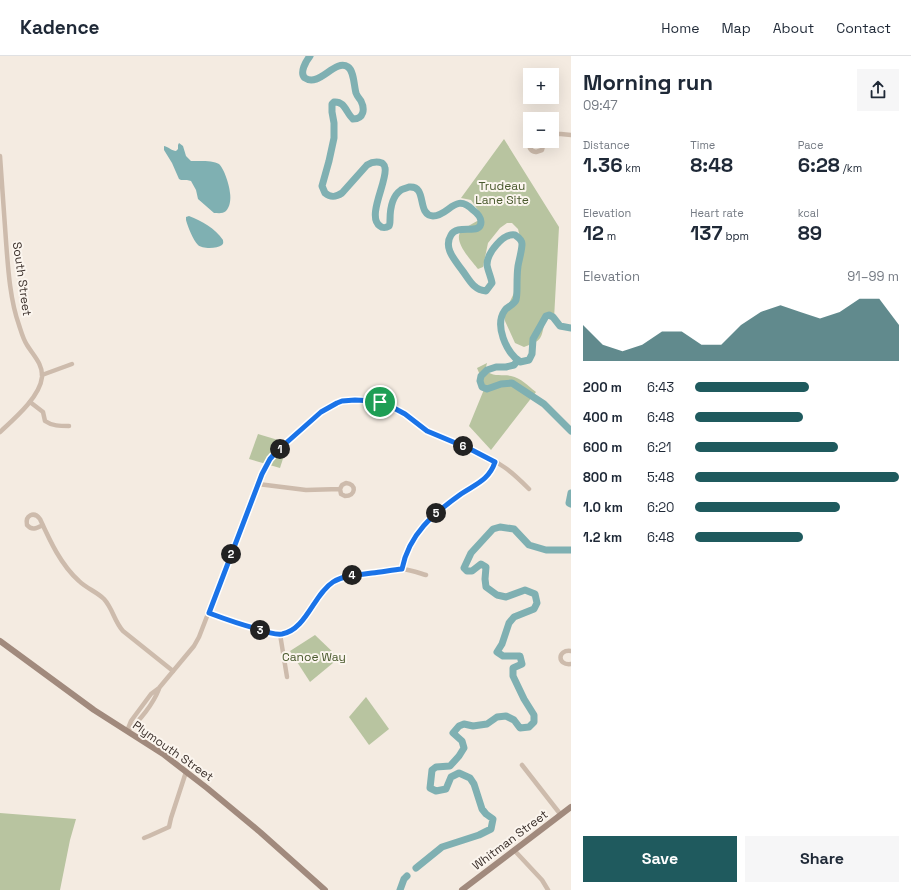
<!DOCTYPE html>
<meta charset="utf-8">
<style>
body{margin:0;font-family:"Space Grotesk",sans-serif;background:#f6f6f7;color:#1f2937;height:100vh;display:flex;flex-direction:column;font-size:15px;white-space:nowrap}
*{box-sizing:border-box;margin:0}
p{font-size:13px;color:#747a83}
.icon{flex:none;width:22px;height:22px;fill:none;stroke:currentColor;stroke-width:2;stroke-linecap:round;stroke-linejoin:round}
.map{position:relative;flex:1;overflow:hidden}
.details{display:flex;flex-direction:column;background:#fff;width:340px}
.details>*{flex:none}
.buttons{position:absolute;left:523px;top:12px;display:grid;gap:8px}
.buttons a{display:grid;place-items:center;width:36px;height:36px;border-radius:0px;background:#fff;box-shadow:0 4px 16px #0002;font-size:20px}
.pin{position:absolute;display:grid;place-items:center;width:34px;height:34px;color:#fff;margin:-17px;border:2px solid #fff;border-radius:50%;box-shadow:0 1px 4px #0007}
.km{position:absolute;width:20px;height:20px;margin:-10px;border-radius:50%;background:#222;color:#fff;font-size:11px;line-height:20px;text-align:center}
.round{display:grid;place-items:center;flex:none;width:42px;height:42px;border-radius:0px;background:#f6f6f7}
.summary{display:flex;align-items:center;justify-content:space-between;height:68px;padding:0 12px}
h1{font-size:22px;font-weight:700;line-height:30px}
.metrics{display:grid;grid-template-columns:repeat(3,1fr);gap:6px;height:68px;padding:4px 12px}
.metrics div{display:grid;align-content:center}
.metrics b{font-size:20px;font-weight:700}
.metrics small{font-size:11px;font-weight:400}
.metrics p{font-size:11px}
.chart{height:112px;padding:8px 12px}
.chart p{display:flex;justify-content:space-between}
.chart svg{width:100%;height:72px;margin-top:4px;fill:#1f5a5e;opacity:.7}
.button{display:flex;gap:8px;margin-top:auto;padding:8px 12px}
.button a{flex:1;height:46px;border-radius:0px;background:#1f5a5e;color:#fff;font-size:16px;font-weight:700;line-height:46px;text-align:center}
.button a+a{background:#f6f6f7;color:#1f2937}
ul{padding:0 12px;list-style:none;font-size:13px}
li{display:grid;grid-template-columns:64px 48px 1fr;align-items:center;height:30px}
li i{height:10px;border-radius:5px;background:#1f5a5e}
header{display:flex;align-items:center;gap:24px;box-sizing:border-box;height:56px;padding:0 20px;background:#fff;border-bottom:1px solid #e0e1e3}
header strong{font-size:19px}
nav{display:flex;gap:22px;margin-inline-start:auto;font-size:14px}
main{display:flex;flex:1;min-height:0}
.map>svg:first-child{display:block}
.green{fill:#b8c4a0}
.water{fill:#7fb0b2}
.lines{fill:none;stroke-linecap:round;stroke-linejoin:round}
.river{stroke:#7fb0b2;stroke-width:7}
.minor{stroke:#cdbbac;stroke-width:4.5}
.secondary{stroke:#a18a7d;stroke-width:6}
.route-casing{stroke:#fff;stroke-width:8}
.route{stroke:#1a73e8;stroke-width:5}
.labels{text-anchor:middle;dominant-baseline:central;stroke-width:4;stroke-linejoin:round;paint-order:stroke}
.park-label{font-size:12px;fill:#4a5a2e;stroke:#fbf5ee}
.street-label{font-size:12px;fill:#3b302b;stroke:#fbf5ee}
</style>
<header>
<strong>Kadence</strong>
<nav><a>Home</a><a>Map</a><a>About</a><a>Contact</a></nav>
</header>
<main>
<div class="map">
<svg width="571" height="834" viewBox="0 0 571 834">
<rect width="100%" height="100%" fill="#f4ebe1"/>
<g class="green">
<path d="M 504,83 L 559,171 L 554,263 L 549,262 L 545,264 C 541,283 543,284 524,291 L 515,287 L 505,265 L 504,258 L 514,237 L 521,214 L 521,185 L 518,173 L 512,167 L 507,167 L 500,172 L 488,187 L 483,211 L 478,213 C 472,205 451,184 462,174 C 467,170 474,167 479,164 L 480,157 L 471,144 L 461,142 Z"/>
<path d="M 487,307 L 486,311 L 488,316 C 495,321 503,318 511,320 C 521,322 528,330 536,336 L 491,394 L 469,370 L 485,331 L 477,312 Z"/>
<polygon points="258,378 288,387 280,412 249,403"/>
<polygon points="315,579 339,602 310,626 290,595"/>
<polygon points="366,641 389,673 369,689 349,661"/>
<polygon points="0,757 76,763 70,784 60,834 0,834"/>
</g>
<g class="water">
<path d="M 179,87 L 183,90 L 186,100 L 191,105 C 198,105 213,104 219,108 C 224,112 230,131 230,137 C 231,143 230,151 226,155 C 223,158 218,157 214,157 L 198,143 L 196,134 L 191,125 L 187,124 L 181,124 L 179,123 L 172,107 L 164,94 L 164,90 C 169,91 172,95 176,95 L 178,93 L 178,89 Z"/>
<path d="M 189,160 C 202,165 215,172 223,184 C 223,186 224,187 222,189 C 217,193 202,193 198,189 C 193,184 188,171 186,164 L 186,161 Z"/>
</g>
<g class="lines">
<g class="river">
<path d="M 310,0 C 306,5 299,17 305,22 C 319,32 335,2 348,11 C 354,15 354,30 356,37 C 357,40 359,42 361,45 C 365,53 364,63 353,63 C 346,57 345,45 334,46 L 332,48 L 332,56 L 334,67 L 334,82 L 329,105 L 322,130 L 325,137 C 331,142 336,141 342,137 L 367,109 C 372,106 376,105 382,107 C 384,109 385,109 385,112 C 388,124 366,161 380,170 C 382,172 386,172 389,170 C 390,169 390,166 390,164 C 390,154 391,141 401,134 C 403,133 406,132 409,131 C 428,129 416,159 433,160 C 449,160 455,136 473,154 C 477,157 481,162 481,166 C 481,180 458,167 451,179 C 443,192 455,204 462,214 C 469,223 473,234 486,235 L 492,227 C 491,221 488,215 487,209 C 487,197 503,177 515,179 C 518,181 522,184 522,188 C 522,194 519,204 518,210 C 517,217 517,224 517,231 C 517,235 517,240 516,244 C 514,249 508,250 505,254 C 494,269 506,296 520,306 L 529,304 L 532,298 L 533,283 L 546,260 L 549,259 L 553,261 L 560,270 L 571,272"/>
<polyline points="518,304 514,309 506,311 496,311 487,314 481,320 480,325 482,331 487,333 501,328 512,327 544,348 571,375"/>
<polyline points="571,437 569,447 571,448"/>
<polyline points="416,812 442,791 479,779 491,773 493,763 486,758 482,753 474,728 470,722 459,717 451,721 446,733 436,735 430,732 432,714 436,711 450,710 459,700 464,692 462,685 453,677 459,670 464,668 473,670 487,668 497,661 506,660 514,664 520,672 529,671 534,666 534,659 524,643 513,620 513,612 522,608 520,600 503,600 497,596 502,588 509,567 514,561 534,553 537,547 535,538 525,534 506,541 497,539 486,531 485,523 486,511 481,508 472,515 467,515 464,512 471,497 493,473 500,471 514,473 529,489 546,494 571,494"/>
<polyline points="400,834 404,823 407,820"/>
</g>
<g class="minor">
<polyline points="552,78 561,78 571,79"/>
<path d="M 530,85 C 528,91 530,95 536,96 L 542,94 L 543,90 L 544,85"/>
<path d="M 0,100 C 2,128 4,157 6,185 C 8,212 10,244 19,269 C 21,275 23,283 27,289 C 33,299 43,308 42,321 C 40,341 14,363 0,376"/>
<polyline points="42,319 72,308"/>
<path d="M 30,346 L 43,356 L 45,365 C 52,370 60,370 69,370"/>
<path d="M 258,428 L 306,434 L 340,433 L 341,438 L 345,440 C 356,440 357,428 346,427 L 342,429 L 340,433"/>
<path d="M 43,469 C 37,472 32,475 27,469 C 25,459 34,455 40,463 C 50,485 61,509 79,525 C 86,532 97,536 104,543 C 113,553 114,565 123,575 L 173,615"/>
<path d="M 402,513 C 412,461 453,449 488,419 L 492,415 L 495,406"/>
<path d="M 209,557 L 267,576 C 305,585 307,546 330,528 C 343,519 360,519 375,516 C 384,515 393,513 402,513 C 411,514 419,517 426,519"/>
<polyline points="280,578 287,621"/>
<path d="M 571,595 C 557,593 557,610 571,608"/>
<path d="M 127,675 L 131,665 L 151,638 L 159,632 L 194,590 L 199,581 L 262,418 C 271,399 282,390 297,377 C 306,369 315,359 325,353 C 344,340 369,341 389,350 C 406,356 416,371 432,378 C 456,388 482,396 504,411 C 513,417 521,425 529,433"/>
<path d="M 127,675 C 140,665 153,648 159,633"/>
<polyline points="522,709 561,759"/>
<polyline points="144,782 149,780 169,771 171,762 186,716"/>
<polyline points="514,794 542,824 548,834"/>
</g>
<g class="secondary">
<polyline points="0,585 94,654 163,698 207,732 260,776 325,834"/>
<polyline points="462,834 571,751"/>
</g>
</g>
<g class="lines">
<g class="route-casing">
<path id="route" d="M 355,344 L 374,345 L 392,351 L 405,358 L 427,375 L 470,393 L 495,406 C 489,424 476,428 461,438 C 433,458 409,478 402,513 C 392,514 382,516 372,517 C 359,519 344,519 333,526 C 314,538 306,574 282,578 C 274,579 266,576 258,573 C 242,569 225,563 209,557 L 262,418 L 270,403 L 277,395 L 321,356 L 337,347 L 342,345 Z"/>
</g>
<use href="#route" class="route"/>
</g>
<g class="labels">
<g class="park-label">
<text x="502" y="130">Trudeau<tspan x="502" dy="14">Lane Site</tspan></text>
<text x="314" y="601">Canoe Way</text>
</g>
<g class="street-label">
<text transform="translate(22 223) rotate(82)">South Street</text>
<text transform="translate(173 695) rotate(35)">Plymouth Street</text>
<text transform="translate(510 784) rotate(-37)">Whitman Street</text>
</g>
</g>
</svg>
<div class="buttons">
<a>+</a>
<a>−</a>
</div>
<div class="pin" style="left:380px;top:346px;background:#1e9e55"><svg class="icon" aria-label="arrive" viewBox="0 0 24 24"><path d="M6 21V4h12l-3 4 3 4H6"/></svg></div>
<b class="km" style="left:280px;top:393px">1</b>
<b class="km" style="left:231px;top:498px">2</b>
<b class="km" style="left:260px;top:574px">3</b>
<b class="km" style="left:352px;top:519px">4</b>
<b class="km" style="left:436px;top:457px">5</b>
<b class="km" style="left:463px;top:390px">6</b>
</div>
<section class="details">
<div class="summary"><div><h1>Morning run</h1><p>09:47</p></div><a class="round"><svg class="icon" aria-label="share" viewBox="0 0 24 24"><path d="M12 15V3M7 8l5-5 5 5M5 13v7h14v-7"/></svg></a></div>
<div class="metrics">
<div><p>Distance</p><b>1.36<small> km</small></b></div>
<div><p>Time</p><b>8:48</b></div>
<div><p>Pace</p><b>6:28<small> /km</small></b></div>
</div>
<div class="metrics">
<div><p>Elevation</p><b>12<small> m</small></b></div>
<div><p>Heart rate</p><b>137<small> bpm</small></b></div>
<div><p>kcal</p><b>89</b></div>
</div>
<div class="chart"><p><span>Elevation</span>91–99 m</p>
<svg viewBox="0 0 160 44" preserveAspectRatio="none"><path d="M0 44V22L10 34L20 38L30 34L40 26L50 26L60 34L70 34L80 22L90 14L100 10L110 14L120 18L130 14L140 6L150 6L160 22V44z"/></svg>
</div>
<ul>
<li><b>200 m</b>6:43<i style="width:56%"></i></li>
<li><b>400 m</b>6:48<i style="width:53%"></i></li>
<li><b>600 m</b>6:21<i style="width:70%"></i></li>
<li><b>800 m</b>5:48<i style="width:100%"></i></li>
<li><b>1.0 km</b>6:20<i style="width:71%"></i></li>
<li><b>1.2 km</b>6:48<i style="width:53%"></i></li>
</ul>
<div class="button"><a>Save</a><a>Share</a></div>
</section>
</main>
